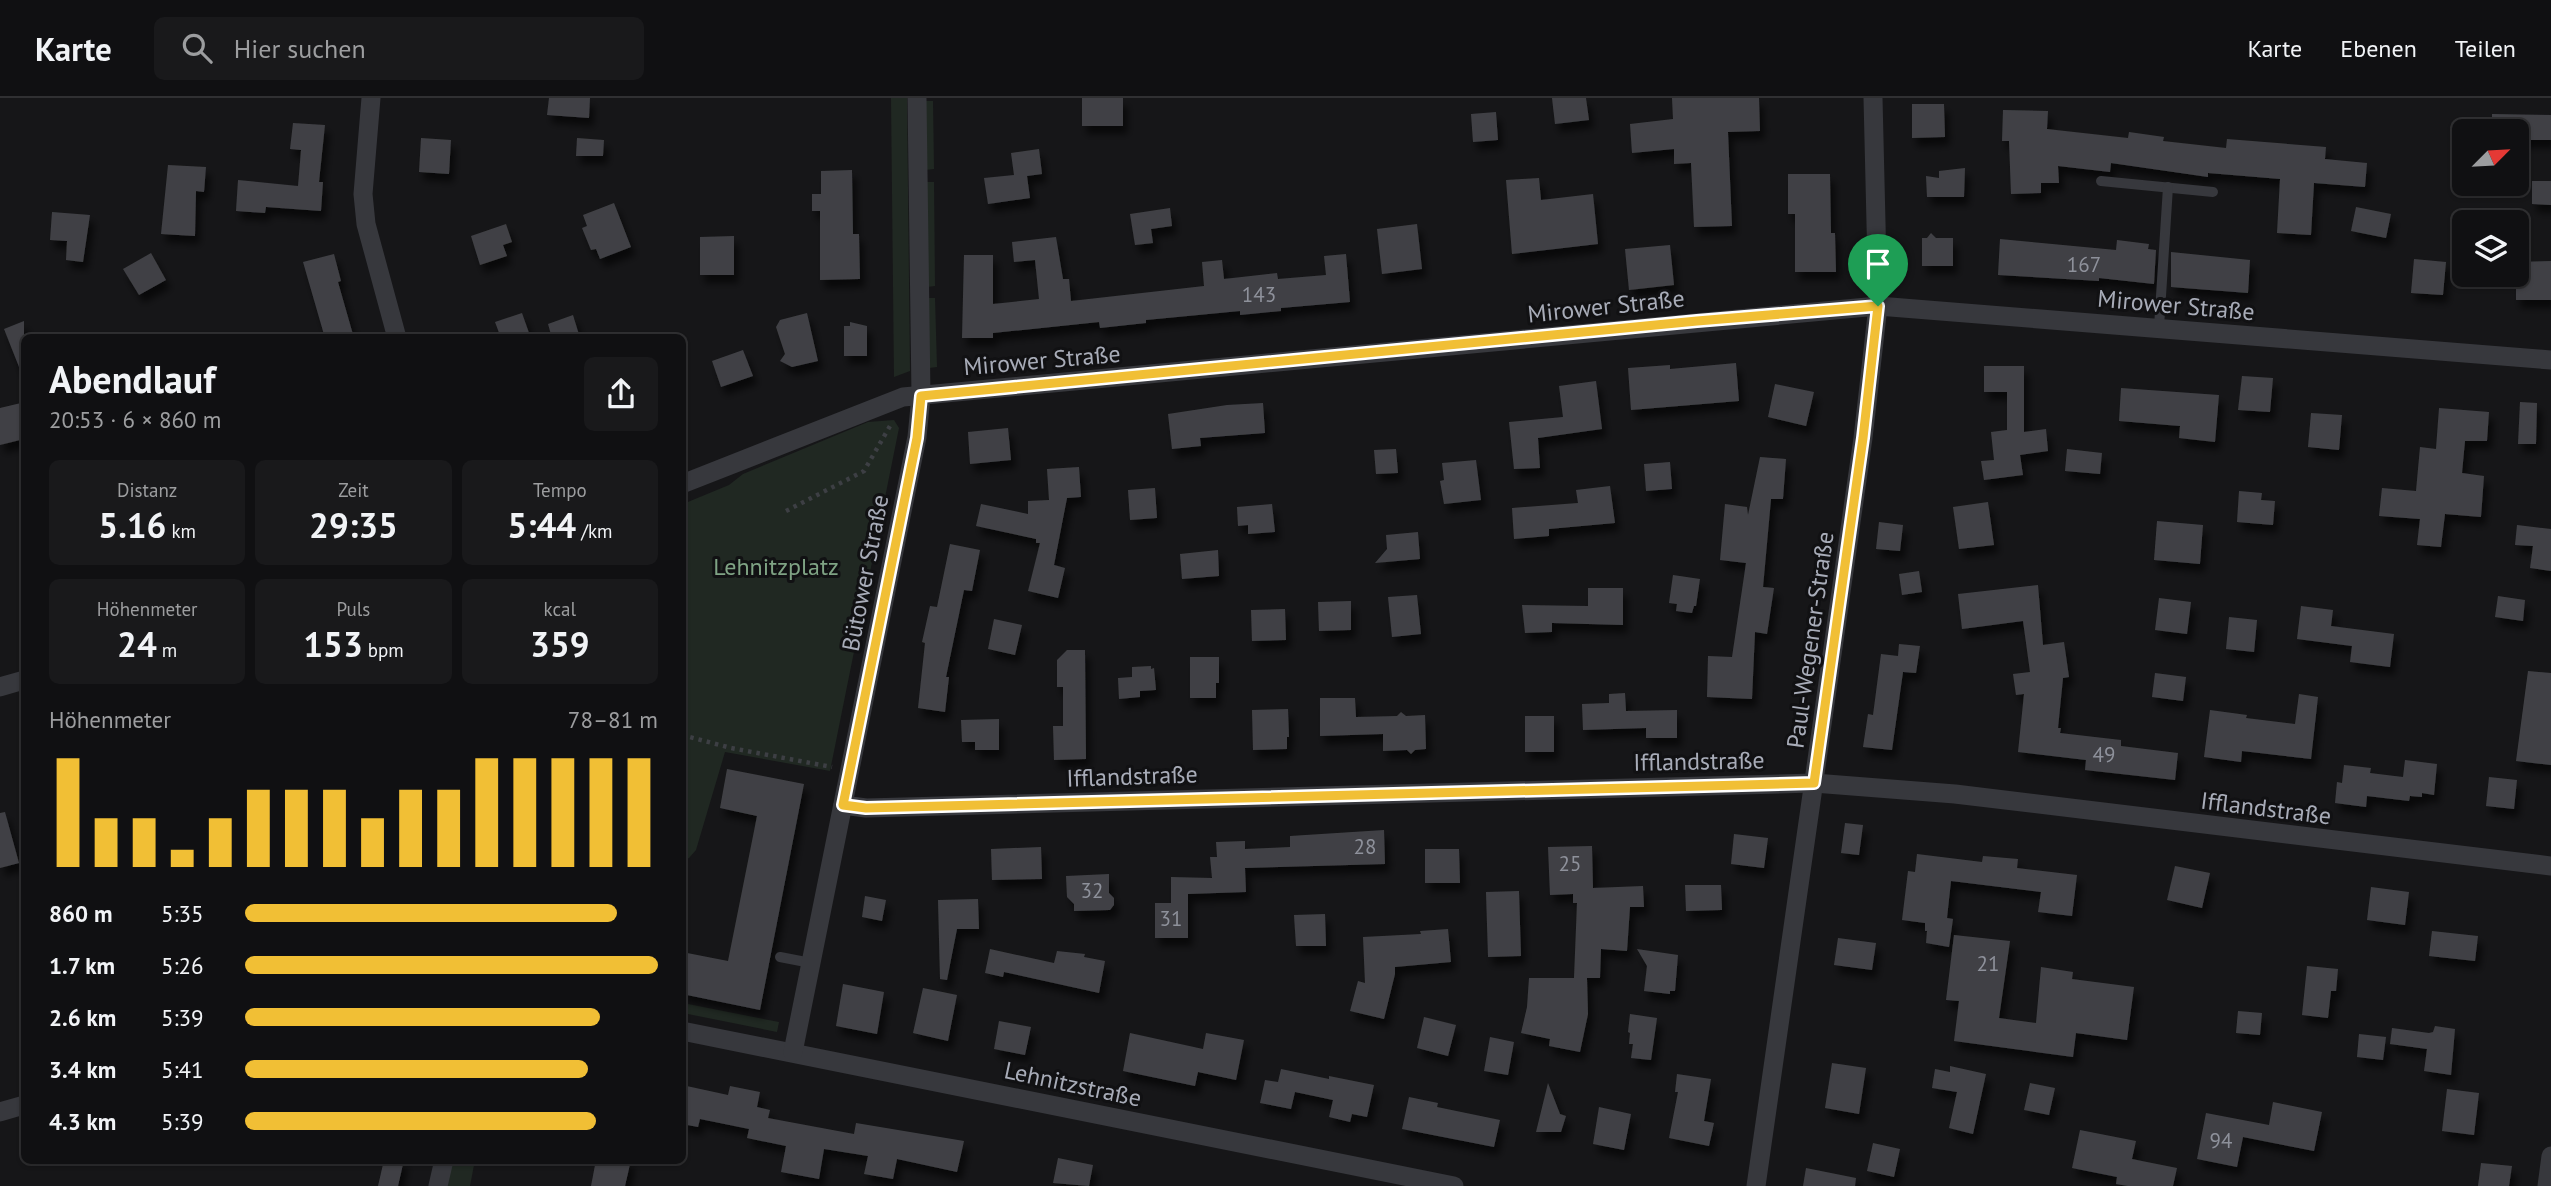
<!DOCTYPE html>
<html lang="de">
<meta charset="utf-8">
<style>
body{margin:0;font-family:"PT Sans",sans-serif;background:#19191b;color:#f1f3f6;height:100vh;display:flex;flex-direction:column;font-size:26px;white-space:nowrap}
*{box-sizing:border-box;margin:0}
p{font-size:23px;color:#9c9d9f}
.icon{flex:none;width:38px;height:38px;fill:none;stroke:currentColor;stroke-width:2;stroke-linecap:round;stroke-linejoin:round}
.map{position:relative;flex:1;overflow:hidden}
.drawer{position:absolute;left:21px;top:236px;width:665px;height:830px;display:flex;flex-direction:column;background:#101012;border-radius:10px;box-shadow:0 2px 5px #0004,0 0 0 2px #303032}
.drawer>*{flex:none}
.needle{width:46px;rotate:66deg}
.tools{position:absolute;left:2452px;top:21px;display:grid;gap:14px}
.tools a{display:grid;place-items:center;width:77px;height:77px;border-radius:10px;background:#101012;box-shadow:0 2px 5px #0004,0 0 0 2px #303032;font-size:35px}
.pin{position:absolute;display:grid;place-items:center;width:60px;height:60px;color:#fff;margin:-72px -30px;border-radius:50% 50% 50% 0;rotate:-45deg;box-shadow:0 0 7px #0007}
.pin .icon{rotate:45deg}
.round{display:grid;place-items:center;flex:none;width:74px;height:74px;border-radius:10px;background:#19191b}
.headline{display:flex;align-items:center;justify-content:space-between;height:119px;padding:0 28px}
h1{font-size:38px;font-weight:700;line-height:52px}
.figures{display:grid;grid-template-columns:repeat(3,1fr);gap:10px;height:119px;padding:7px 28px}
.figures div{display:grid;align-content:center;border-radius:10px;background:#19191b;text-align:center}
.figures b{font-size:35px;font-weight:700}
.figures small{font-size:19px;font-weight:400}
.figures p{font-size:19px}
.chart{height:196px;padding:14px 28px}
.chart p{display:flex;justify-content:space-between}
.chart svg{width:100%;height:126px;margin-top:7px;stroke:#f1bf35;stroke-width:6}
ul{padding:0 28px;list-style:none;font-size:23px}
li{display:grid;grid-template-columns:112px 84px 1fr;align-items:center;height:52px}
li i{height:18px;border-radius:9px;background:#f1bf35}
header{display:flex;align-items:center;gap:42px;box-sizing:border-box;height:98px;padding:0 35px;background:#101012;border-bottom:2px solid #303032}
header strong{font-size:33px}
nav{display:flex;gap:38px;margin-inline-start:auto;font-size:24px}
.search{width:490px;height:63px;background:#19191b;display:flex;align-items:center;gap:18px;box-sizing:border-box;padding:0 24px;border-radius:10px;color:#9c9d9f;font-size:26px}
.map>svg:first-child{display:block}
.green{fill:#202822}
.building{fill:#404145;filter:url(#shadow)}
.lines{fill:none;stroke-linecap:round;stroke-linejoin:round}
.path{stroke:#3d3f44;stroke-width:4.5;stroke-dasharray:3.5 5;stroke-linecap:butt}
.service{stroke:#37383d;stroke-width:10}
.minor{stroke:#37383d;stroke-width:19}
.route-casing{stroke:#fff;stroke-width:14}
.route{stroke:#f1bf35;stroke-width:9}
.labels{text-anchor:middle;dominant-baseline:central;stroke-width:6;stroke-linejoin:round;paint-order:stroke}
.number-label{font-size:21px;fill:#8e919b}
.street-label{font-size:24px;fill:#a8acb8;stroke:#111113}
.park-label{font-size:24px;fill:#7fa384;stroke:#111113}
</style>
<header>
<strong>Karte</strong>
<div class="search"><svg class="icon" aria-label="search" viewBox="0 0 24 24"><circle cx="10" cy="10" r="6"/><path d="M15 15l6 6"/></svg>Hier suchen</div>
<nav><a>Karte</a><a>Ebenen</a><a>Teilen</a></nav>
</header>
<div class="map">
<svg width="2551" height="1088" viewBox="0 0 2551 1088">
<defs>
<filter id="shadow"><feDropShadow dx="4.5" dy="8" stdDeviation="3.5" flood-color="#0009"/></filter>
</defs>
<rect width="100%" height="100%" fill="#161618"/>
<g class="green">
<polygon points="891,0 907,0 910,273 894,279"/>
<polygon points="925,3 933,3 934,71 925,72"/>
<polygon points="926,84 934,84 935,188 927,189"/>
<polygon points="927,200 935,200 937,269 929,270"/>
<polygon points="894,322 899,330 830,673 725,654 696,752 689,760 683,763 683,406 729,387 743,376 868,324"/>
<polygon points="683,905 779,924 777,934 683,915"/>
<polygon points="452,1062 475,1062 470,1088 447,1088"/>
</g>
<g class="building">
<polygon points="549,0 590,0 589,20 547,17"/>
<rect x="1082" y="0" width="41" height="28"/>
<polygon points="1552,0 1586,0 1589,22 1555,26"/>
<polygon points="1672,0 1759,0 1760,33 1728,34 1732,128 1694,129 1691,65 1674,66 1674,51 1632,55 1630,26 1673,21"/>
<polygon points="1912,6 1944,6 1945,39 1912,40"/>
<polygon points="2003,12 2048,13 2047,31 2128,40 2129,34 2164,39 2163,43 2226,50 2227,41 2326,49 2325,61 2367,65 2365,89 2314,85 2311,137 2277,135 2280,81 2208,75 2208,79 2111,65 2110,74 2058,68 2059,85 2041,85 2041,95 2011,96 2009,43 2002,43"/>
<polygon points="1496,14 1498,42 1473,44 1471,16"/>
<polygon points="2492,16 2551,17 2551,42 2516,42 2516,33 2492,33"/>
<polygon points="293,25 325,27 319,84 323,84 321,113 266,109 265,115 236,113 238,82 298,88 301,52 290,51"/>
<polygon points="421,40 451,42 449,76 419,74"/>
<polygon points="577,40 604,42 603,58 576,58"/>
<polygon points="1039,51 1042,76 1027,78 1030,100 988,106 984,80 1014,77 1011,55"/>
<polygon points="168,67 206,69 204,94 196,93 195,138 161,136"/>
<polygon points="1965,70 1964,99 1927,99 1926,78 1939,80 1939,73"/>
<polygon points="852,72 853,136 859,136 860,181 820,182 820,113 812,113 812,96 821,96 821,73"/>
<polygon points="1788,76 1830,76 1831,135 1835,135 1836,174 1795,174 1795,116 1788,116"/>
<polygon points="1539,80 1541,102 1593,96 1598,146 1512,156 1506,82"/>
<polygon points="2532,83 2551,83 2551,107 2532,106"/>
<polygon points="614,105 631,149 600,161 596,151 591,152 582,130 587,128 583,117"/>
<polygon points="2356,109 2391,116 2386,140 2351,133"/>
<polygon points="1170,110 1172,128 1151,131 1153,145 1135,147 1130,116"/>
<polygon points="52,114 90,117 83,164 66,162 67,143 50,142"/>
<polygon points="506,126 512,144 503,147 507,158 480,167 471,138"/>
<polygon points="1417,126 1422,171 1382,176 1377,131"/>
<polygon points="1931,135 1936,140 1953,140 1953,168 1922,168 1922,140 1927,140"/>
<polygon points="734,138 734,177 700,177 700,139"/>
<polygon points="1056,139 1063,181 1069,181 1071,203 1204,188 1202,164 1222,162 1224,181 1277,175 1278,181 1326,177 1324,158 1346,156 1350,204 1281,210 1281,213 1240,217 1240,213 1146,222 1146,225 1100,230 1099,224 993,235 993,240 962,240 964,157 993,157 993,206 1039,201 1035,162 1014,164 1012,144"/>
<polygon points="2000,141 2116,152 2117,142 2149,146 2148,151 2156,152 2154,186 2099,180 2099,183 1998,177"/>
<polygon points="1670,147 1674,187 1629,192 1625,151"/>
<polygon points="2171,154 2250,162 2248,195 2171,189"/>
<polygon points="151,155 166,182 139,197 123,171"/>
<polygon points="334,156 341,183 338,184 354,240 325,240 303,164"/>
<polygon points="2414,161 2446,164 2443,197 2411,195"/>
<polygon points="2551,163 2551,202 2516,202 2516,164"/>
<polygon points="522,215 529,235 515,240 501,240 495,224"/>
<polygon points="807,215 818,263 792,269 780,263 785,256 776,229 780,222"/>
<polygon points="573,217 580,240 552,240 548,226"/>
<polygon points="24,223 24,279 23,279 4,231"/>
<polygon points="850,224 867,228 867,258 844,258 844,228 850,228"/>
<polygon points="743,252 753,278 721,289 712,263"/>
<polygon points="1736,265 1739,303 1631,312 1628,270 1670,267 1670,271"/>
<polygon points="1984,268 2024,268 2024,334 2046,331 2048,353 2020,357 2023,377 1984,382 1981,363 1994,362 1991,334 2007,332 2007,294 1984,294"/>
<polygon points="2242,278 2273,280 2270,314 2238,312"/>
<polygon points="1596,283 1602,331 1538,340 1540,370 1514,371 1509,324 1563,319 1559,288"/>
<polygon points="1775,286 1814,294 1806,328 1768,319"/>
<polygon points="2121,290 2219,297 2215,344 2179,340 2180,328 2119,323"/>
<polygon points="2520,304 2537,305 2536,346 2518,346"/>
<polygon points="21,305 24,318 24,341 0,347 0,310"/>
<polygon points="1263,305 1265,335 1200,340 1201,348 1172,351 1168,316 1227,307"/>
<polygon points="2439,310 2489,314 2487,343 2465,343 2462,375 2484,378 2481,419 2445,416 2441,449 2417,447 2420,421 2379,418 2382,390 2416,393 2420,349 2436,351"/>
<polygon points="2311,315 2342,317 2339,352 2308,349"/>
<polygon points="1008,330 1011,362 970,366 968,334"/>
<polygon points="1396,351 1398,375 1376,376 1374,352"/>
<polygon points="2067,351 2102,355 2100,376 2065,373"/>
<polygon points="1760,359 1786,361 1783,401 1771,401 1763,489 1774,490 1767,536 1755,534 1752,601 1707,599 1708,558 1732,559 1746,465 1720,462 1725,406 1747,409 1748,417"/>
<polygon points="1476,362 1481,402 1444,406 1440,383 1444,382 1442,365"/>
<polygon points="1670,364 1672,391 1646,393 1644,366"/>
<polygon points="1079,369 1081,399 1067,400 1054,467 1065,470 1058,500 1028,493 1040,445 1036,445 1036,441 976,428 981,406 1028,416 1028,403 1049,402 1047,371"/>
<polygon points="1610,388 1615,425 1549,431 1549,438 1514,441 1512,410 1578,405 1576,392"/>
<polygon points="1155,390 1157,420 1130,422 1128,392"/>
<polygon points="2239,393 2262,395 2261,402 2275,403 2273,427 2237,424"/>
<polygon points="1988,404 1994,447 1959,451 1953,409"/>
<polygon points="1272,406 1275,434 1248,436 1248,427 1238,428 1237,409"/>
<polygon points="2157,423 2203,427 2200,466 2154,462"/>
<polygon points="1879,424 1903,427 1900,453 1876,451"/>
<polygon points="2517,427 2551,431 2551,473 2530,470 2533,448 2515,447"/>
<polygon points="1418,434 1420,461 1375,465 1387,451 1386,437"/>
<polygon points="950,446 980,452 972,493 964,492 946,579 949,579 945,614 918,610 925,545 922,544 930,508 937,509"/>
<polygon points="1218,452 1219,478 1182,481 1180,456"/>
<polygon points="1919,473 1922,494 1902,497 1899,476"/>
<polygon points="1673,477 1700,481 1696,508 1694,508 1692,515 1676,513 1677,506 1669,505"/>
<polygon points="2038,487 2043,547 2064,544 2069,579 2063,580 2058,630 2061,630 2060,635 2121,642 2121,648 2178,655 2175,682 2085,672 2086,662 2018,654 2024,596 2016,597 2013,576 2030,574 2023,523 1962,531 1958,496"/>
<polygon points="1588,490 1623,490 1623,527 1552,525 1552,534 1525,535 1522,507 1588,508"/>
<polygon points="1417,497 1421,536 1392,539 1388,499"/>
<polygon points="2498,498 2525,502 2523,523 2495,519"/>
<polygon points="2159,500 2191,504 2187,536 2155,532"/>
<polygon points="1351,503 1351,532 1319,533 1318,504"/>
<polygon points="2301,508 2333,512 2331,528 2394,536 2390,569 2350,564 2352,548 2297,541"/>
<polygon points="1285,511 1286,542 1252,543 1251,512"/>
<polygon points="2229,519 2257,522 2254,554 2226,551"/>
<polygon points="994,521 1022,527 1015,557 988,551"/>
<polygon points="1899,546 1920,548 1916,575 1903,574 1892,652 1863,649 1868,616 1873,617 1881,556 1898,558"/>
<polygon points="1067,552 1085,552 1086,661 1054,662 1053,628 1063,628 1063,589 1057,589 1057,562"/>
<polygon points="1190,559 1219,559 1219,585 1216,585 1216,600 1190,600"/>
<polygon points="1151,568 1151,571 1154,570 1156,592 1140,593 1140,599 1119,601 1118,580 1132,579 1132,569"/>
<polygon points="2528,573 2551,575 2551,667 2516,663"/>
<polygon points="2155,575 2186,579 2183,603 2152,599"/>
<polygon points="1625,595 1626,613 1677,612 1677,640 1646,640 1646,630 1583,632 1582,606 1609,605 1609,596"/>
<polygon points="2299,596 2318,599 2311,661 2242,653 2241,664 2204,659 2210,612 2247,617 2246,620 2295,626"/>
<polygon points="1320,600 1355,600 1356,619 1397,618 1401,614 1406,618 1425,617 1426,651 1415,652 1411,656 1407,652 1383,653 1383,636 1320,638"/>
<polygon points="1288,611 1289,639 1287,639 1287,651 1253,652 1252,612"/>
<rect x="1525" y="618" width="29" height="36"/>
<polygon points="999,621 999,652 975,652 975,644 962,644 961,622"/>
<polygon points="2405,662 2437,666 2434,697 2422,695 2422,699 2410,698 2409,703 2367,698 2366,709 2335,705 2337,684 2342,685 2344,667 2371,670 2370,675 2403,679"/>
<polygon points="727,671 804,686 760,912 682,896 682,854 728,863 757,718 720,710"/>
<polygon points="2489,679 2517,682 2514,711 2486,708"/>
<polygon points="5,714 19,765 0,770 0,715"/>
<polygon points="1845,725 1863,727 1859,757 1841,755"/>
<polygon points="1384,732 1385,766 1245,770 1246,794 1188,796 1188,840 1155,840 1155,805 1171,805 1171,779 1212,780 1210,759 1217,759 1216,744 1245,743 1245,751 1290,749 1290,738"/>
<polygon points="1734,736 1768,740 1764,770 1731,766"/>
<polygon points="1592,748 1593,790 1643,788 1644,809 1630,809 1627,853 1601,851 1600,880 1587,880 1588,916 1580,954 1549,948 1550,941 1521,935 1527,909 1529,880 1579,880 1574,880 1577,805 1573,805 1573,796 1550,797 1548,749"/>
<polygon points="1041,749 1042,781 992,782 991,751"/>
<polygon points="1425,751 1459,751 1460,785 1425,785"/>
<polygon points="1917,756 1982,764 1983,758 2018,761 2017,770 2077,777 2072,818 2038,814 2041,794 1951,783 1947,820 1953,821 1949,849 1926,845 1927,833 1925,833 1925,825 1902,822 1908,773 1915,774"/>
<polygon points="2175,768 2210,775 2202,810 2167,802"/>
<polygon points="1109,776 1109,795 1114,800 1114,807 1110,812 1074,813 1074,806 1067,799 1066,778"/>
<polygon points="1685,787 1721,787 1722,812 1686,813"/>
<polygon points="2371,789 2409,794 2405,827 2367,822"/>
<polygon points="1519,793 1521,858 1488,859 1486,794"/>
<polygon points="865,798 886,802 882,823 862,819"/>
<polygon points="978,801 979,831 957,831 947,882 940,881 938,802"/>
<polygon points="1325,816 1326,848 1296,848 1294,817"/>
<polygon points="1448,831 1451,864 1395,869 1395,876 1384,921 1350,913 1358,883 1365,885 1363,839 1421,836 1420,833"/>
<polygon points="2432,833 2478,838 2475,863 2429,858"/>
<polygon points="1954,837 2010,843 1999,920 2036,925 2041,869 2073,874 2072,881 2134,889 2127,942 2076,935 2073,959 1954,943 1959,903 1946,902"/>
<polygon points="1838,840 1876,845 1872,872 1834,867"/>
<polygon points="990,851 1054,865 1057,853 1085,856 1084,859 1105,863 1099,895 1004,874 1003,879 985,875"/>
<polygon points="1637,851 1678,857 1675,893 1670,893 1670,896 1644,893 1647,868"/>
<polygon points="2307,868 2338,871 2336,893 2331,893 2328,920 2302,917"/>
<polygon points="843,886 884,894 877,936 836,928"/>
<polygon points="923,890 957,897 948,943 913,935"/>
<polygon points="2238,913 2262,915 2260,937 2236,935"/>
<polygon points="1630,916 1657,920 1651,962 1631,960 1633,946 1629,946 1630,935 1628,934"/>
<polygon points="1424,919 1456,927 1448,958 1417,950"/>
<polygon points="999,923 1031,929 1025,957 994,951"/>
<polygon points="2435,928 2455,931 2451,977 2424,973 2427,951 2390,946 2392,930 2429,935 2433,934"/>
<polygon points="1130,935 1203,951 1206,935 1244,942 1236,982 1198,974 1195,988 1123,973"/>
<polygon points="2359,936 2386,939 2383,962 2357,959"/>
<polygon points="1490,939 1514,944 1508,977 1484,973"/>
<polygon points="1832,965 1866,970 1859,1016 1825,1010"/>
<polygon points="1950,968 1986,976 1973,1036 1949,1030 1957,994 1932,990 1935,971 1950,974"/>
<polygon points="1281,971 1329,981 1329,978 1374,987 1367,1019 1352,1016 1350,1024 1329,1019 1333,1002 1295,994 1291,1011 1260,1005 1265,982 1278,984"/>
<polygon points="1677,976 1711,981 1704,1023 1714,1025 1709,1048 1669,1040 1678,994 1675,994"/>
<polygon points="1548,985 1560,1016 1566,1018 1561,1034 1536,1034"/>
<polygon points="2030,985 2055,990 2049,1017 2024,1012"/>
<polygon points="682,987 728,997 730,988 760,994 757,1009 770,1012 768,1020 854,1036 856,1025 964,1043 957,1074 897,1061 893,1081 864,1076 868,1058 824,1051 819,1081 781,1074 786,1048 747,1040 749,1031 700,1021 698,1029 682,1026"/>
<polygon points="2447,991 2479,995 2474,1037 2442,1033"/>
<polygon points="1409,999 1438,1005 1437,1009 1500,1022 1494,1049 1402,1031"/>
<polygon points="2273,1004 2322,1014 2314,1053 2243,1039 2237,1069 2197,1061 2206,1015 2269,1027"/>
<polygon points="1599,1009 1631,1016 1624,1052 1593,1046"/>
<polygon points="2080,1032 2136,1043 2132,1061 2177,1070 2173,1088 2128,1088 2116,1086 2117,1079 2072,1070"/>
<polygon points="1873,1045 1900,1051 1894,1079 1867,1073"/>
<polygon points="1058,1060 1093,1067 1089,1088 1053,1085"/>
<polygon points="384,1062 404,1062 398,1088 378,1088"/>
<polygon points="596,1062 631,1062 625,1088 591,1088"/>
<polygon points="2481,1065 2512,1068 2509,1088 2478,1088"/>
<polygon points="1806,1070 1856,1080 1855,1088 1803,1088"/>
</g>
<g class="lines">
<g class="path">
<polyline points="786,413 864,373 890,328 889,324"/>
<polyline points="682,637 731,650 832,669"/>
</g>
<g class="service">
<polyline points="2101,83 2213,94"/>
<polyline points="2159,229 2168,89"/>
<polyline points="780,859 811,865"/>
</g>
<g class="minor">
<polyline points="371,0 363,96 366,126 397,240"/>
<polyline points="682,386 903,299 1878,208 2551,262"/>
<polyline points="0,589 24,582"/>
<polyline points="843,707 866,710 1814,685 1955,696 2551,768"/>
<polyline points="682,933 1454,1088"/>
<polyline points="793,954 917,339 921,298 917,0"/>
<polyline points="0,1014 24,1007"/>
<polyline points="438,1088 444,1062"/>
<polyline points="1756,1088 1863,340 1878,208 1873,0"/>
<polyline points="2547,1088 2551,1058"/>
</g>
</g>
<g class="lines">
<g class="route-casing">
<polygon id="route" points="1878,208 1863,340 1814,685 866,710 843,707 917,340 921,298 1697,223"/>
</g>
<use href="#route" class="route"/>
</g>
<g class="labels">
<g class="number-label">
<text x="2084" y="166">167</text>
<text x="1259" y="196">143</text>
<text x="2104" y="656">49</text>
<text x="1365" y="748">28</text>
<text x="1570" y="765">25</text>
<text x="1092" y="792">32</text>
<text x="1171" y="820">31</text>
<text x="1988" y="865">21</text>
<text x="2221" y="1042">94</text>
</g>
<g class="street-label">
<text transform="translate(2176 207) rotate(5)">Mirower Straße</text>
<text transform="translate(1606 208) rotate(-6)">Mirower Straße</text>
<text transform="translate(1042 262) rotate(-5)">Mirower Straße</text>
<text transform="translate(865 475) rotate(-79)">Bütower Straße</text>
<text transform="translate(1810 542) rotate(-82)">Paul-Wegener-Straße</text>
<text transform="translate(1699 663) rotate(-1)">Ifflandstraße</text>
<text transform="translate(1132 678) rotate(-2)">Ifflandstraße</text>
<text transform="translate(2266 710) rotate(7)">Ifflandstraße</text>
<text transform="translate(1073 986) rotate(12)">Lehnitzstraße</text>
</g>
<g class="park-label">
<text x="776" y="468">Lehnitzplatz</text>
</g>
</g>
</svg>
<div class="tools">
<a><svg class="needle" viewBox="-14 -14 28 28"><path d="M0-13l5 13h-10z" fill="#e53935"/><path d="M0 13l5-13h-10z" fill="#9c9d9f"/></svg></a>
<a><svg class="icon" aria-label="layers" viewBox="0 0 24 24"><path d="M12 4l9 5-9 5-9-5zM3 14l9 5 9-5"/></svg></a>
</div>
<div class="pin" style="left:1878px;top:208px;background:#1e9e55"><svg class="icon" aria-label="arrive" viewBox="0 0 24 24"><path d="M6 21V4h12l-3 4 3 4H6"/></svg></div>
<section class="drawer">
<div class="headline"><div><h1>Abendlauf</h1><p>20:53 · 6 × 860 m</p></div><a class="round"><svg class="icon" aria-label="share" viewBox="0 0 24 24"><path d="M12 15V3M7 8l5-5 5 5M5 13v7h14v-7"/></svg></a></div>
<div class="figures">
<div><p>Distanz</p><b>5.16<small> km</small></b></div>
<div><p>Zeit</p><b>29:35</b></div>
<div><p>Tempo</p><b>5:44<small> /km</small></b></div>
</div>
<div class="figures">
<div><p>Höhenmeter</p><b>24<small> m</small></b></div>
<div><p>Puls</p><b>153<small> bpm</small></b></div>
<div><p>kcal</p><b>359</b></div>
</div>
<div class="chart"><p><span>Höhenmeter</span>78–81 m</p>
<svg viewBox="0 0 160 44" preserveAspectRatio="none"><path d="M5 44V6M15 44V27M25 44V27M35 44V38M45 44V27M55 44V17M65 44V17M75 44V17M85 44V27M95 44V17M105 44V17M115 44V6M125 44V6M135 44V6M145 44V6M155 44V6"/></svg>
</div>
<ul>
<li><b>860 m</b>5:35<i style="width:90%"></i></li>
<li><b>1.7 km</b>5:26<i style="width:100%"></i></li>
<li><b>2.6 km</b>5:39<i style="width:86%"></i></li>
<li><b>3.4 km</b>5:41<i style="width:83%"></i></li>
<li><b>4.3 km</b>5:39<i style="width:85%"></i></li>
</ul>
</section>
</div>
